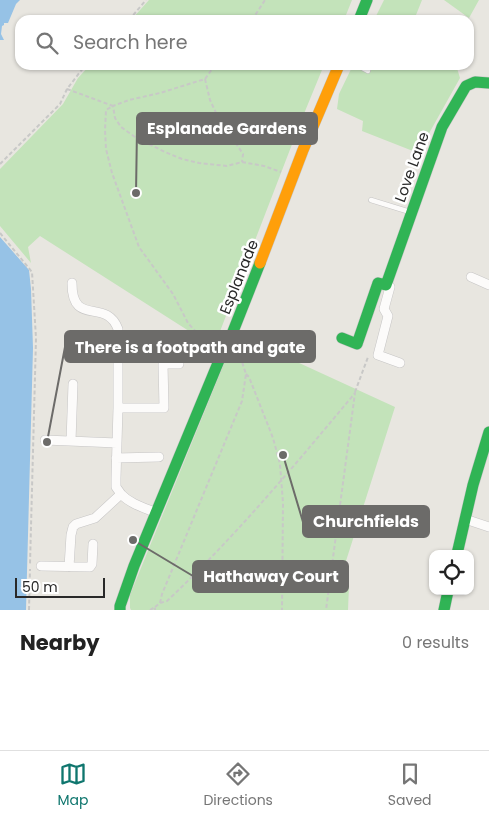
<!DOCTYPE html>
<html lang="en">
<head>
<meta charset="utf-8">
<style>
	body { margin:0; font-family:Poppins,sans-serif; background:#f2f2f2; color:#222 }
	.controls { position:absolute; right:15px; bottom:15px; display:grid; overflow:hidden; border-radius:10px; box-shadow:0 1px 4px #0004 }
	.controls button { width:45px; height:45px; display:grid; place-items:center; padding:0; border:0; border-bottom:1px solid #e0e0e0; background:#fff; color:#222; font:25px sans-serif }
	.scale { position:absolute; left:15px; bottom:12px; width:90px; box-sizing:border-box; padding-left:5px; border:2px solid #292929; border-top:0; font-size:14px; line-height:18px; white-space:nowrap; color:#292929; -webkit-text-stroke:4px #fff; paint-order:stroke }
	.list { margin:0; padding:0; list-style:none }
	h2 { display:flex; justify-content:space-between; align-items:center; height:65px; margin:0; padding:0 20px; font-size:21px }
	h2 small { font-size:16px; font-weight:400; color:#767676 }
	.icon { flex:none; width:28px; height:28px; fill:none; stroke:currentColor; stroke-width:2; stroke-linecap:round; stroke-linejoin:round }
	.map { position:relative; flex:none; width:489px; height:610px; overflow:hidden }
	.search { position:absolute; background:#fff; box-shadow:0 1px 4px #0004; left:15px; right:15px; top:15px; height:55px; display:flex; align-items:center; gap:12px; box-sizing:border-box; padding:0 18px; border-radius:15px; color:#767676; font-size:19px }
	.sheet { height:140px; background:#fff }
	nav { display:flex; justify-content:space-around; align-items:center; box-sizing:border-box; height:70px; border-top:1px solid #e0e0e0; background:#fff; font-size:14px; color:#767676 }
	nav a { display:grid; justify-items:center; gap:2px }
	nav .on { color:#0f766e }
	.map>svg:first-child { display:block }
	.green { fill:#c3e3ba }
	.water { fill:#96c2e6 }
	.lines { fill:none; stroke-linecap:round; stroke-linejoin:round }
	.lane-casing { stroke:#c6c5c5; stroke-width:5.5 }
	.street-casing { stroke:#c6c5c5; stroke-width:10 }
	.fast-casing { stroke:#c6c5c5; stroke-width:12 }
	.slow-casing { stroke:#c6c5c5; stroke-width:12 }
	.path { stroke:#c8c8c7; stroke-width:2; stroke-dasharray:4 2.5; stroke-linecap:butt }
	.lane { stroke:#fcfbfa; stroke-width:4.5 }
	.street { stroke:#fcfbfa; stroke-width:9 }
	.fast { stroke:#30b455; stroke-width:11 }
	.slow { stroke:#ff9f0a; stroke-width:11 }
	.labels { text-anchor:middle; stroke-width:5; stroke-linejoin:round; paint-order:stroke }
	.street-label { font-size:15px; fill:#292929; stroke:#fff }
	.leader { fill:none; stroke:#6c6b69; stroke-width:2 }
	.callout-dot { fill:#6c6b69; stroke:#fff; stroke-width:2 }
	.callout { fill:#6c6b69; stroke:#6c6b69; stroke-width:2 }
	.callout-label { font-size:16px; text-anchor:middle; font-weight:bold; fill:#fff }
</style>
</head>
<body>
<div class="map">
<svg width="489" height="610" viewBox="0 0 489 610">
	<rect width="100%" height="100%" fill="#e8e6e0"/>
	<!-- green -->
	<path class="green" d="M149 0H352L344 20H131Z
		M384 0H422L414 20H374Z
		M444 0H479L469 18Z
		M90 65H324L301 121 214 347 40 236 28 247 31 263 0 226V169L63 104 78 78Z
		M353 65H456L460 78 418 153 362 131 363 121 337 109 339 94Z
		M236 334 395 407 339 583 349 586 348 610H131L130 608V595Z"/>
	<!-- water -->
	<path class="water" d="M0 0H20L16 4 8 23H4V25L2 26 1 34 4 40H0Z
		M0 237 29 270 31 289 33 348 26 610H0Z"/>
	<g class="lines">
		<!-- lane casing -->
		<g class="lane-casing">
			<path id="lane" d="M357 65 368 71
				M371 200 410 212"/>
		</g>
		<!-- street casing -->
		<g class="street-casing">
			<path id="street" d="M471 277 489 285
				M72 283C72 328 106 297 118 329V408L116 478V487L121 494
				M386 285 390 287 384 309 388 316 378 355 400 363
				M118 408H164L163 364H179
				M45 440 117 443
				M71 441 73 384
				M116 458 159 457
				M465 519 489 527
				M41 566 90 567 92 564 93 544
				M69 567 71 535 73 527 76 524 95 518 121 494C130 504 145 508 157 513"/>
		</g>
		<!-- fast casing -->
		<g class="fast-casing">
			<path id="fast" d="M359 20 367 0
				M342 338 357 344 378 283 386 285 442 127 466 86 475 82 489 83
				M457 554 473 485 489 432
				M120 610V606L134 566 225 346 232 334 260 263
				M444 610 448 591"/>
		</g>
		<!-- slow casing -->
		<g class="slow-casing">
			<path id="slow" d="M260 263 303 150 339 65"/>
		</g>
		<!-- path -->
		<path class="path" d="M129 20 146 0
			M252 20 265 0
			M215 65 205 79 160 93 129 100 113 106 115 118 121 127 135 137 165 152 182 159 199 163 227 166 242 162 264 166 281 172
			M205 79 210 100 217 115 243 154 242 162
			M67 89 113 106 106 110 105 130 106 149 112 173 139 247 173 294 188 323 195 331 213 340
			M0 164 60 104 67 89 80 72 86 65
			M0 233 32 272 36 338 30 564
			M246 374 249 377 273 438 280 464 283 503 282 610
			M355 392 368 357
			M160 603 162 594 242 401 246 374 238 350
			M155 607 160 603 167 601C235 537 295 465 355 393L326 610
			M29 610 30 569
			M150 610 155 607V610"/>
		<!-- lane -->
		<use href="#lane" class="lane"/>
		<!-- street -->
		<use href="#street" class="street"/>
		<!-- fast -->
		<use href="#fast" class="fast"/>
		<!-- slow -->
		<use href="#slow" class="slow"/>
	</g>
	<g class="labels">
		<!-- street labels -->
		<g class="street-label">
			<text transform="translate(412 167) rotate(-70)" y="5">Love Lane</text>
			<text transform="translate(239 277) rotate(-68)" y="5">Esplanade</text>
		</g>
	</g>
	<!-- callouts -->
	<path class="leader" d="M136 193L137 129M47 442L65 347M283 455L303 522M133 540L193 576"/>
	<g class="callout-dot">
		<circle cx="136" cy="193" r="5"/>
		<circle cx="47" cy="442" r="5"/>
		<circle cx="283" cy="455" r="5"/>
		<circle cx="133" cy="540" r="5"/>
	</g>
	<g class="callout">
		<rect x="137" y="113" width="180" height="31" rx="5"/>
		<rect x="65" y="331" width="250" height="31" rx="5"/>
		<rect x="303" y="506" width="126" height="31" rx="5"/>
		<rect x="193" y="561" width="155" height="31" rx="5"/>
	</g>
	<g class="callout-label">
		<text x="227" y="134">Esplanade Gardens</text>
		<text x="190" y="353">There is a footpath and gate</text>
		<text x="366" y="527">Churchfields</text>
		<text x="271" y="582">Hathaway Court</text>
	</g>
</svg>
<div class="controls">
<button><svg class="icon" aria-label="locate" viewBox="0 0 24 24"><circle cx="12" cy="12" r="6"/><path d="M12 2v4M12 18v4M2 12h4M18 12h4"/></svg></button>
</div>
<div class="scale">50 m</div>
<div class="search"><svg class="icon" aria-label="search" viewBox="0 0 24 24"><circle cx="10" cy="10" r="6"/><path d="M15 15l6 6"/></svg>Search here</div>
</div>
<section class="sheet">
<h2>Nearby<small>0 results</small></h2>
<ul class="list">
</ul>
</section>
<nav>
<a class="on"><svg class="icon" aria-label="map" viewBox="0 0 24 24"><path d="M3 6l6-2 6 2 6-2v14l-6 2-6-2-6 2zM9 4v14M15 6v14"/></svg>Map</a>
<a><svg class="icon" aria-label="directions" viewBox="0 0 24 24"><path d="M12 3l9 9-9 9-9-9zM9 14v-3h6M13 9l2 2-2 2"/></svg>Directions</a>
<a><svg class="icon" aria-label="saved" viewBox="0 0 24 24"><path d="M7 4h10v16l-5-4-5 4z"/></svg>Saved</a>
</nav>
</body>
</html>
